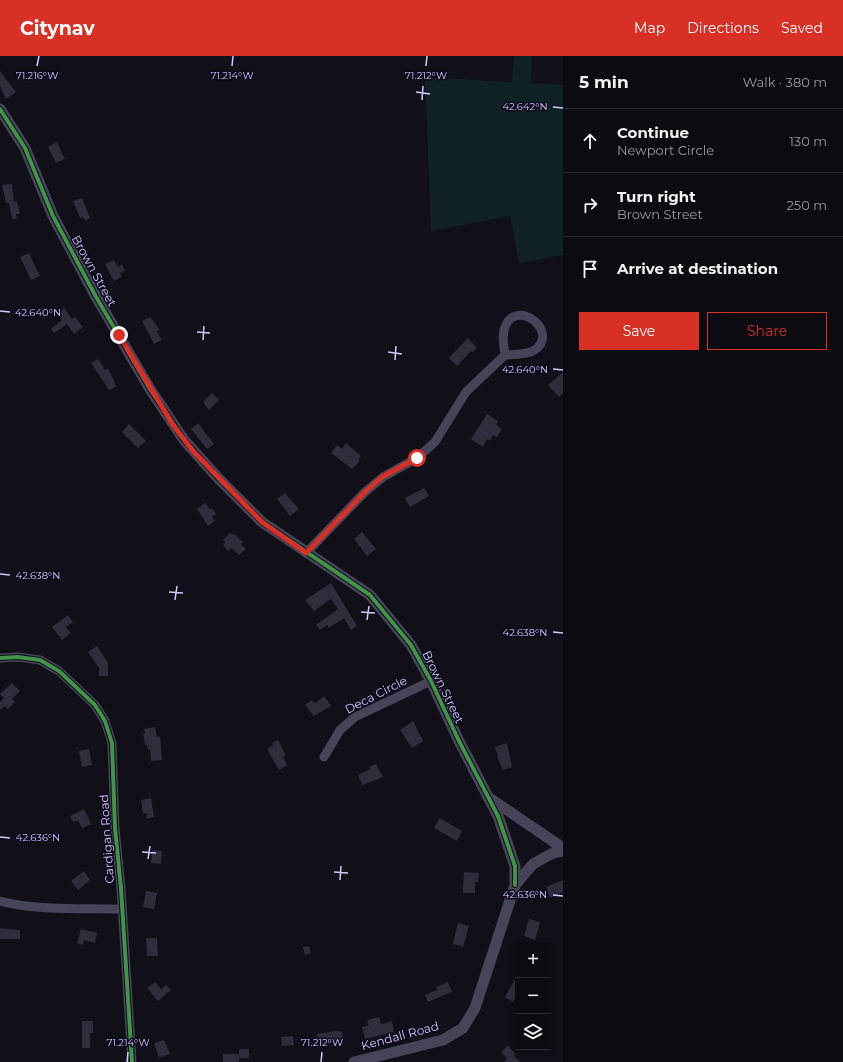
<!DOCTYPE html>
<html lang="en">
<head>
<meta charset="utf-8">
<style>
	body { margin:0; font-family:Montserrat,sans-serif; background:#16141b; color:#f1f3f6 }
	.controls { position:absolute; right:12px; bottom:12px; display:grid; overflow:hidden; border-radius:0px; box-shadow:0 2px 6px #0003 }
	.controls button { width:36px; height:36px; display:grid; place-items:center; padding:0; border:0; border-bottom:1px solid #2d2b32; background:#0d0b12; color:#f1f3f6; font:20px sans-serif }
	.stop { position:absolute; width:12px; height:12px; margin:-9px; border:3px solid #d93025; border-radius:50%; background:#fff }
	.stop.end { background:#d93025; border-color:#fff; box-shadow:0 1px 4px #0008 }
	.list { margin:0; padding:0; list-style:none }
	h2 { display:flex; justify-content:space-between; align-items:center; height:52px; margin:0; padding:0 16px; font-size:17px }
	h2 small { font-size:13px; font-weight:400; color:#9a9b9f }
	.list li { display:grid; grid-template-columns:26px 1fr auto; gap:12px; align-items:center; box-sizing:border-box; height:64px; padding:0 16px; border-top:1px solid #2d2b32 }
	.list b { display:block; font-size:15px; white-space:nowrap }
	.list p { margin:0; font-size:13px; white-space:nowrap; color:#9a9b9f }
	.list em { font-size:13px; font-style:normal; color:#9a9b9f }
	.actions { display:flex; gap:8px; padding:12px 16px }
	.actions a { flex:1; padding:9px 0; border:1px solid #d93025; border-radius:0px; text-align:center; font-size:14px; color:#d93025 }
	.actions .main { background:#d93025; color:#fff }
	.icon { flex:none; width:22px; height:22px; fill:none; stroke:currentColor; stroke-width:2; stroke-linecap:round; stroke-linejoin:round }
	.map { position:relative; flex:none; width:563px; height:1006px; overflow:hidden }
	header { display:flex; align-items:center; gap:24px; box-sizing:border-box; height:56px; padding:0 20px; background:#d93025; color:#fff }
	header strong { font-size:19px }
	nav { display:flex; gap:22px; margin-inline-start:auto; font-size:14px }
	main { display:flex }
	aside { flex:1; background:#0d0b12 }
	.map>svg:first-child { display:block }
	.green { fill:#0f2123 }
	.building { fill:#2f2c3b }
	.lines { fill:none; stroke-linecap:round; stroke-linejoin:round }
	.minor { stroke:#464459; stroke-width:9 }
	.tertiary { stroke:#464459; stroke-width:11 }
	.cycleway-casing { stroke:#0f0b1c; stroke-width:6 }
	.cycleway { stroke:#419447; stroke-width:4 }
	.route { stroke:#d93025; stroke-width:5 }
	.ticks { fill:none; stroke:#d1c7fe; stroke-width:1.5 }
	.labels { text-anchor:middle; stroke-width:3; stroke-linejoin:round; paint-order:stroke }
	.street-label { font-size:12px; fill:#d1c7fe; stroke:#0f0b1c }
	.ticks-label { font-size:10px; text-anchor:middle; fill:#d1c7fe; stroke:#0f0b1c; stroke-width:3; stroke-linejoin:round; paint-order:stroke }
</style>
</head>
<body>
<header>
<strong>Citynav</strong>
<nav><a>Map</a><a>Directions</a><a>Saved</a></nav>
</header>
<main>
<div class="map">
<svg width="563" height="1006" viewBox="0 0 563 1006">
	<rect width="100%" height="100%" fill="#110f18"/>
	<!-- green -->
	<path class="green" d="M514 0H532L531 27 563 29V199L519 207 510 160 431 175 425 21 512 26Z"/>
	<!-- building -->
	<path class="building" d="M0 15 16 36 6 43 0 30Z
		M57 86 65 103 56 107 48 91Z
		M12 128 14 146 17 145 20 158H16L17 163H12L9 147H6L2 129Z
		M82 142 90 162 85 165 83 161 80 162 73 145Z
		M29 197 40 220 31 224 20 201Z
		M114 204 118 211 122 208 125 215 120 217 122 221 114 225 105 208Z
		M64 252 72 263 75 261 83 271 74 278 67 268 54 277 51 273 62 264 56 258Z
		M150 261 160 274 157 275 162 284 154 288 142 265Z
		M468 282 477 292 473 296 471 295 457 310 449 302Z
		M98 303 105 314 108 313 114 324 116 331 109 334 91 307Z
		M563 316V337L559 341 548 329Z
		M212 337 219 344 209 354 203 346Z
		M487 358 498 365 496 369 502 373 497 381 493 379 490 385 487 383 483 391 471 383Z
		M198 367 214 388 207 393 191 373Z
		M129 368 146 385 138 392 122 376Z
		M346 387 361 400 358 404 360 405 352 413 331 397 337 389 342 393Z
		M424 432 429 440 410 451 405 442Z
		M285 437 299 453 290 460 277 443Z
		M205 447 210 453 212 452 216 458 212 461 215 465 208 470 197 453Z
		M362 476 376 493 367 500 354 483Z
		M230 477 233 479 234 478 243 486 241 488 246 493 239 499 231 492 228 495 223 489 225 486 223 484Z
		M331 527 357 570 351 574 344 562 329 572 327 569 320 574 316 569 338 553 331 543 314 555 305 544Z
		M68 559 73 566 66 571 71 577 62 584 52 571Z
		M97 590 108 607V620H99V612L88 596Z
		M12 627 20 635 12 643 15 646 8 653 5 650 0 654V646L4 642 0 638Z
		M324 640 331 650 314 660 305 649 312 644 315 647Z
		M413 665 423 685 412 692 400 674Z
		M155 671 157 681 160 680 162 704 151 705 150 693 148 694 147 689H145L143 678 145 677 144 673Z
		M278 684 286 700 283 701 287 709 279 714 267 693 273 689 272 687Z
		M507 687 512 711 503 714 497 701 498 700 495 691Z
		M89 693 92 709 82 711 79 695Z
		M376 708 383 721 362 729 358 719 370 713 369 711Z
		M151 742 154 761 147 763V757L143 758 141 744Z
		M84 753 91 768 82 772 78 764 73 766 70 760Z
		M440 762 462 775 457 785 434 772Z
		M152 794 162 795 161 808 151 807Z
		M84 815 90 824 78 834 71 825Z
		M464 816 479 817 478 826H475V837H463Z
		M563 824V836L550 842 546 831Z
		M146 835 157 837 154 853 143 851Z
		M529 863 540 866 535 884 524 880Z
		M458 867 469 870 463 891 453 888Z
		M0 872 20 874V883H0Z
		M81 873 97 877 95 887 84 884 83 889 77 887Z
		M146 882H157L158 900H147Z
		M309 890 311 897 305 899 303 891Z
		M518 918V937L513 946 505 941Z
		M155 926 161 933 166 929 171 934 158 945 147 932Z
		M448 926 452 936 428 946 425 939 437 934 436 931Z
		M379 961 381 968 392 965 394 976 365 983 362 971 369 969 367 964Z
		M82 965H93V977H90V992H82Z
		M336 975 342 976 343 986 319 989 317 978Z
		M293 980 294 989 282 990 281 981Z
		M164 984 170 998 159 1002 154 987Z
		M508 990 516 998 514 1000 520 1006H504L507 1002 501 996Z
		M239 993H249V1002H239Z
		M223 998H239V1006H223Z"/>
	<g class="lines">
		<!-- minor -->
		<path class="minor" d="M306 497 365 436 383 421 417 402 435 386 466 336 505 299C504 291 502 282 504 274 514 238 563 277 533 295 525 299 514 298 505 299
			M0 602 18 601 40 604 59 615 95 649 105 665 112 687 115 772 121 832 132 1006
			M324 701 340 674 355 661 431 625
			M0 845C40 855 81 852 122 853"/>
		<!-- tertiary -->
		<path class="tertiary" d="M0 53 25 92 53 160 95 239 150 333 184 384 219 423 262 466 370 539 411 589 431 625 459 685 498 760 515 810V829
			M491 743 563 792
			M354 1006 443 984 463 972 475 952 515 829 533 808 553 797 563 795"/>
		<!-- cycleway casing -->
		<g class="cycleway-casing">
			<path id="cycleway" d="M0 53 25 92 53 160 95 239 150 333 184 384 219 423 262 466 370 539 411 589 431 625 459 685 498 760 515 810V829
				M0 602 18 601 40 604 59 615 95 649 105 665 112 687 115 772 121 832 132 1006"/>
		</g>
		<!-- cycleway -->
		<use href="#cycleway" class="cycleway"/>
	</g>
	<g class="lines">
		<!-- route -->
		<path class="route" d="M119 279 173 369 193 395 262 466 306 497 365 436 382 421 417 402"/>
	</g>
	<!-- ticks -->
	<path class="ticks" d="M37 10 39 0M232 10 233 0M426 10 427 0M416 36 430 38M422 44 423 30M553 51 563 52M0 255 10 256M197 276 210 277M203 284 204 270M388 296 402 298M395 304 396 290M553 313 563 314M0 518 10 519M169 536 183 537M175 544 177 530M361 556 375 557M367 564 369 550M553 576 563 577M0 781 10 782M142 796 156 797M148 803 150 790M334 816 348 817M340 824 341 810M553 839 563 840M127 1006 128 996M321 1006 322 996"/>
	<g class="labels">
		<!-- street labels -->
		<g class="street-label">
			<text transform="translate(94 215) rotate(61)" y="4">Brown Street</text>
			<text transform="translate(443 631) rotate(64)" y="4">Brown Street</text>
			<text transform="translate(376 639) rotate(-27)" y="4">Deca Circle</text>
			<text transform="translate(107 783) rotate(-94)" y="4">Cardigan Road</text>
			<text transform="translate(400 980) rotate(-15)" y="4">Kendall Road</text>
		</g>
	</g>
	<g class="ticks-label">
		<text x="37" y="23">71.216°W</text>
		<text x="232" y="23">71.214°W</text>
		<text x="426" y="23">71.212°W</text>
		<text x="525" y="54">42.642°N</text>
		<text x="38" y="260">42.640°N</text>
		<text x="525" y="317">42.640°N</text>
		<text x="38" y="523">42.638°N</text>
		<text x="525" y="580">42.638°N</text>
		<text x="38" y="785">42.636°N</text>
		<text x="525" y="842">42.636°N</text>
		<text x="128" y="990">71.214°W</text>
		<text x="322" y="990">71.212°W</text>
	</g>
</svg>
<div class="controls">
<button>+</button>
<button>−</button>
<button><svg class="icon" aria-label="layers" viewBox="0 0 24 24"><path d="M12 4l9 5-9 5-9-5zM3 14l9 5 9-5"/></svg></button>
</div>
<div class="stop" style="left:417px;top:402px"></div>
<div class="stop end" style="left:119px;top:279px"></div>
</div>
<aside>
<h2>5 min<small>Walk · 380 m</small></h2>
<ul class="list">
<li><svg class="icon" aria-label="ahead" viewBox="0 0 24 24"><path d="M12 20V5M6 11l6-6 6 6"/></svg><div><b>Continue</b><p>Newport Circle</p></div><em>130 m</em></li>
<li><svg class="icon" aria-label="right" viewBox="0 0 24 24"><path d="M7 20v-9h11M14 6l5 5-5 5"/></svg><div><b>Turn right</b><p>Brown Street</p></div><em>250 m</em></li>
<li><svg class="icon" aria-label="arrive" viewBox="0 0 24 24"><path d="M6 21V4h12l-3 4 3 4H6"/></svg><div><b>Arrive at destination</b></div></li>
</ul>
<div class="actions"><a class="main">Save</a><a>Share</a></div>
</aside>
</main>
</body>
</html>
